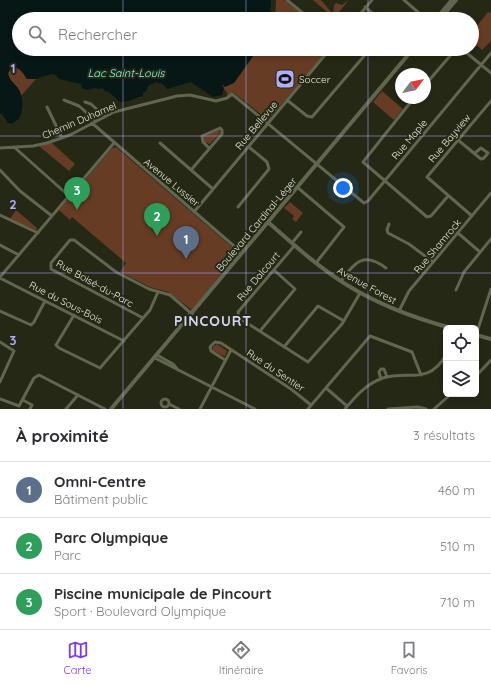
<!DOCTYPE html>
<html lang="fr">
<head>
<meta charset="utf-8">
<style>
	body { margin:0; font-family:Quicksand,sans-serif; background:#f7f7f7; color:#2b2b33 }
	.controls { position:absolute; right:12px; bottom:12px; display:grid; overflow:hidden; border-radius:6px; box-shadow:0 2px 6px #0003 }
	.controls button { width:36px; height:36px; display:grid; place-items:center; padding:0; border:0; border-bottom:1px solid #e1e1e2; background:#fff; color:#2b2b33; font:20px sans-serif }
	.compass { position:absolute; left:395px; top:68px; width:36px; height:36px; border-radius:50%; background:#fff; box-shadow:0 2px 6px #0003; rotate:58deg }
	.you { position:absolute; left:343px; top:188px; width:14px; height:14px; margin:-10px; border:3px solid #fff; border-radius:50%; background:#1a73e8; box-shadow:0 0 0 6px #1a73e833 }
	.badge { display:grid; place-items:center; width:26px; height:26px; border-radius:50%; background:#7c3aed; color:#fff; font-size:13px; font-weight:700 }
	.pin { position:absolute; translate:-50% -33px; filter:drop-shadow(0 1px 2px #0008) }
	.pin::after { content:''; position:absolute; top:21px; width:14px; height:12px; background:inherit; clip-path:polygon(0 0,100% 0,50% 100%) }
	.list { margin:0; padding:0; list-style:none }
	h2 { display:flex; justify-content:space-between; align-items:center; height:52px; margin:0; padding:0 16px; font-size:17px }
	h2 small { font-size:13px; font-weight:400; color:#7c7c81 }
	.list li { display:grid; grid-template-columns:26px 1fr auto; gap:12px; align-items:center; box-sizing:border-box; height:56px; padding:0 16px; border-top:1px solid #e1e1e2 }
	.list b { display:block; font-size:15px; white-space:nowrap }
	.list p { margin:0; font-size:13px; white-space:nowrap; color:#7c7c81 }
	.list em { font-size:13px; font-style:normal; color:#7c7c81 }
	.icon { flex:none; width:22px; height:22px; fill:none; stroke:currentColor; stroke-width:2; stroke-linecap:round; stroke-linejoin:round }
	.map { position:relative; flex:none; width:491px; height:409px; overflow:hidden }
	.search { position:absolute; background:#fff; box-shadow:0 2px 6px #0003; left:12px; right:12px; top:12px; height:44px; display:flex; align-items:center; gap:10px; box-sizing:border-box; padding:0 14px; border-radius:22px; color:#7c7c81; font-size:15px }
	.sheet { height:220px; background:#fff }
	nav { display:flex; justify-content:space-around; align-items:center; box-sizing:border-box; height:56px; border-top:1px solid #e1e1e2; background:#fff; font-size:11px; color:#7c7c81 }
	nav a { display:grid; justify-items:center; gap:2px }
	nav .on { color:#7c3aed }
	.map>svg:first-child { display:block }
	.green { fill:#663c24 }
	.water { fill:#071715 }
	.lines { fill:none; stroke-linecap:round; stroke-linejoin:round }
	.street { stroke:#616650; stroke-width:3 }
	.secondary { stroke:#616650; stroke-width:4 }
	.grid { fill:none; stroke:#b1adfa; stroke-width:1; stroke-opacity:0.55 }
	.labels { text-anchor:middle; stroke-width:4; stroke-linejoin:round; paint-order:stroke }
	.poi-label { font-size:10px; fill:#e7eadd; stroke:#242814; text-anchor:start }
	.street-label { font-size:10px; fill:#e7eadd; stroke:#242814 }
	.water-label { font-size:11px; font-style:italic; fill:#81fced; stroke:#242814 }
	.district-label { font-size:14px; font-weight:bold; letter-spacing:1px; fill:#d6d6f3; stroke:#242814 }
	.grid-label { font-size:13px; text-anchor:middle; font-weight:bold; fill:#b1adfa; stroke:#242814; stroke-width:4; stroke-linejoin:round; paint-order:stroke }
</style>
</head>
<body>
<div class="map">
<svg width="491" height="409" viewBox="0 0 491 409">
	<rect width="100%" height="100%" fill="#242814"/>
	<!-- green -->
	<path class="green" d="M276 0H284L308 19H275Z
		M313 0H321L333 14 334 5 336 3 342 5 349 0 334 18Z
		M488 12 491 13V41L482 50 472 41V32Z
		M258 49H329L268 120 233 92 227 96V93L221 85 234 83Z
		M12 67C20 67 23 73 27 79H36L21 96C18 87 9 82 8 73Z
		M382 91 403 109 394 120 373 102Z
		M219 129 220 133 210 144 204 142V136Z
		M52 143 75 164 69 171 39 146Z
		M116 147 239 253 192 310 168 292 150 287 120 272 126 263 72 217 70 220 59 210 112 148Z
		M290 202 303 213 296 222 292 219 294 216 284 208Z
		M16 210 38 229 36 230 10 219Z
		M217 344 227 351 225 356H223L212 350 213 347Z"/>
	<!-- water -->
	<path class="water" d="M0 0H271L270 19H19V49H258L234 83 225 87 222 84 224 88 222 95 213 97 191 82 167 89 163 84 156 82 148 86 147 90 143 93V96C134 98 130 102 120 102L108 91 106 92 102 88 100 89 94 88 87 90 82 88 81 84 59 79 56 75 51 74 36 79H27C23 73 20 67 12 67L8 73C9 80 14 83 18 88 24 97 23 111 19 119L11 124 8 123 2 114H0Z"/>
	<g class="lines">
		<!-- street -->
		<path class="street" d="M287 0 310 19
			M404 0 426 19
			M365 7 379 19
			M356 19 372 0
			M462 49 491 73
			M425 85 456 49
			M414 98 363 162 427 217 431 216 448 196
			M64 100 79 106 96 121
			M287 100 307 116 312 117 370 49
			M85 102 91 104 104 116
			M47 107 62 138
			M92 123 242 253
			M458 140 481 159 484 158 488 153 481 148 475 153
			M160 143 213 189
			M14 147 69 196
			M0 148 33 146 47 143 70 135 114 112 177 96 190 95 216 101 227 98 232 94 364 203 368 201 491 53
			M0 170 20 191 52 216
			M191 170 222 134V130L220 128 202 136 203 142 209 148
			M297 187 344 227 316 263
			M238 207 269 169 267 162 249 147
			M194 212 330 49
			M0 215 38 233
			M472 216 427 177 491 101
			M389 224 387 230 388 233 409 244 433 262
			M458 233 480 252
			M292 243 301 232
			M0 245 19 255
			M295 245 238 312 239 318 308 362 342 324 360 293
			M0 277 114 143
			M0 278 124 341
			M341 281C355 262 364 251 386 268
			M456 290 464 272 491 239
			M0 311 31 325 34 322 45 301
			M399 311 409 291 491 193
			M74 315 56 345 59 348 100 368 150 310 158 292
			M143 318 51 269V263L70 240H74L116 272 149 289 170 295 192 314
			M260 331 295 289 274 270
			M476 335 491 289
			M0 342 14 351 0 382
			M284 347 318 306 344 321
			M157 355 173 364 178 370
			M155 358 255 409
			M225 360 211 351 210 347 215 342 221 343 291 389 311 405
			M476 376 491 360
			M381 379 379 372 381 369H384L387 377
			M326 388 347 406
			M161 403a4 4 0 1 1 8 0a4 4 0 1 1-8 0Z
			M0 399 19 406 34 378 39 375 105 409
			M23 400 32 405 30 409
			M169 404 179 409
			M66 409 78 395
			M200 409 231 350
			M308 409 370 336 412 352 421 375
			M345 409C356 396 366 384 383 378 408 370 428 386 446 355
			M388 409 418 407 426 409
			M434 409 451 394"/>
		<!-- secondary -->
		<path class="secondary" d="M436 19 452 0
			M440 19 456 0
			M268 222C293 244 318 267 347 285 379 305 414 318 451 328
			M476 335 491 339
			M111 409 413 49"/>
	</g>
	<!-- grid -->
	<path class="grid" d="M123 0V19M246 0V19M368 0V19M123 49V409M246 49V409M368 49V409M0 136H491M0 273H491"/>
	<!-- icons -->
	<defs>
		<g id="stadium-square" transform="scale(1)"><rect x="-9" y="-9" width="18" height="18" rx="4" fill="#b1adfa" stroke="#242814"/><path d="M0-5a6.5 5 0 1 0 0 10a6.5 5 0 1 0 0-10ZM-3.5-1.8h7v3.6h-7Z" fill="#111"/></g>
	</defs>
	<g fill-rule="evenodd">
		<use href="#stadium-square" x="285" y="79"/>
	</g>
	<g class="labels">
		<!-- poi labels -->
		<g class="poi-label">
			<text x="299" y="83">Soccer</text>
		</g>
		<!-- street labels -->
		<g class="street-label">
			<text transform="translate(79 120) rotate(-23)" y="4">Chemin Duhamel</text>
			<text transform="translate(256 125) rotate(-50)" y="4">Rue Bellevue</text>
			<text transform="translate(449 138) rotate(-50)" y="4">Rue Bayview</text>
			<text transform="translate(409 139) rotate(-50)" y="4">Rue Maple</text>
			<text transform="translate(172 182) rotate(40)" y="4">Avenue Lussier</text>
			<text transform="translate(256 224) rotate(-50)" y="4">Boulevard Cardinal-Léger</text>
			<text transform="translate(437 246) rotate(-50)" y="4">Rue Shamrock</text>
			<text transform="translate(258 276) rotate(-50)" y="4">Rue Dalcourt</text>
			<text transform="translate(95 283) rotate(29)" y="4">Rue Boisé-du-Parc</text>
			<text transform="translate(367 285) rotate(29)" y="4">Avenue Forest</text>
			<text transform="translate(66 302) rotate(27)" y="4">Rue du Sous-Bois</text>
			<text transform="translate(276 370) rotate(34)" y="4">Rue du Sentier</text>
		</g>
		<!-- water labels -->
		<g class="water-label">
			<text x="126" y="77">Lac Saint-Louis</text>
		</g>
		<!-- district labels -->
		<g class="district-label">
			<text x="213" y="326">PINCOURT</text>
		</g>
	</g>
	<g class="grid-label">
		<text x="13" y="73">1</text>
		<text x="13" y="209">2</text>
		<text x="13" y="345">3</text>
	</g>
</svg>
<div class="controls">
<button><svg class="icon" aria-label="locate" viewBox="0 0 24 24"><circle cx="12" cy="12" r="6"/><path d="M12 2v4M12 18v4M2 12h4M18 12h4"/></svg></button>
<button><svg class="icon" aria-label="layers" viewBox="0 0 24 24"><path d="M12 4l9 5-9 5-9-5zM3 14l9 5 9-5"/></svg></button>
</div>
<svg class="compass" viewBox="-18 -18 36 36"><path d="M0-13l5 13h-10z" fill="#e53935"/><path d="M0 13l5-13h-10z" fill="#7c7c81"/></svg>
<div class="you"></div>
<div class="pin badge" style="left:186px;top:259px;background:#5c6f8a">1</div>
<div class="pin badge" style="left:157px;top:236px;background:#2e9e5b">2</div>
<div class="pin badge" style="left:77px;top:210px;background:#2e9e5b">3</div>
<div class="search"><svg class="icon" aria-label="search" viewBox="0 0 24 24"><circle cx="10" cy="10" r="6"/><path d="M15 15l6 6"/></svg>Rechercher</div>
</div>
<section class="sheet">
<h2>À proximité<small>3 résultats</small></h2>
<ul class="list">
<li><span class="badge" style="background:#5c6f8a">1</span><div><b>Omni-Centre</b><p>Bâtiment public</p></div><em>460 m</em></li>
<li><span class="badge" style="background:#2e9e5b">2</span><div><b>Parc Olympique</b><p>Parc</p></div><em>510 m</em></li>
<li><span class="badge" style="background:#2e9e5b">3</span><div><b>Piscine municipale de Pincourt</b><p>Sport · Boulevard Olympique</p></div><em>710 m</em></li>
</ul>
</section>
<nav>
<a class="on"><svg class="icon" aria-label="map" viewBox="0 0 24 24"><path d="M3 6l6-2 6 2 6-2v14l-6 2-6-2-6 2zM9 4v14M15 6v14"/></svg>Carte</a>
<a><svg class="icon" aria-label="directions" viewBox="0 0 24 24"><path d="M12 3l9 9-9 9-9-9zM9 14v-3h6M13 9l2 2-2 2"/></svg>Itinéraire</a>
<a><svg class="icon" aria-label="saved" viewBox="0 0 24 24"><path d="M7 4h10v16l-5-4-5 4z"/></svg>Favoris</a>
</nav>
</body>
</html>
